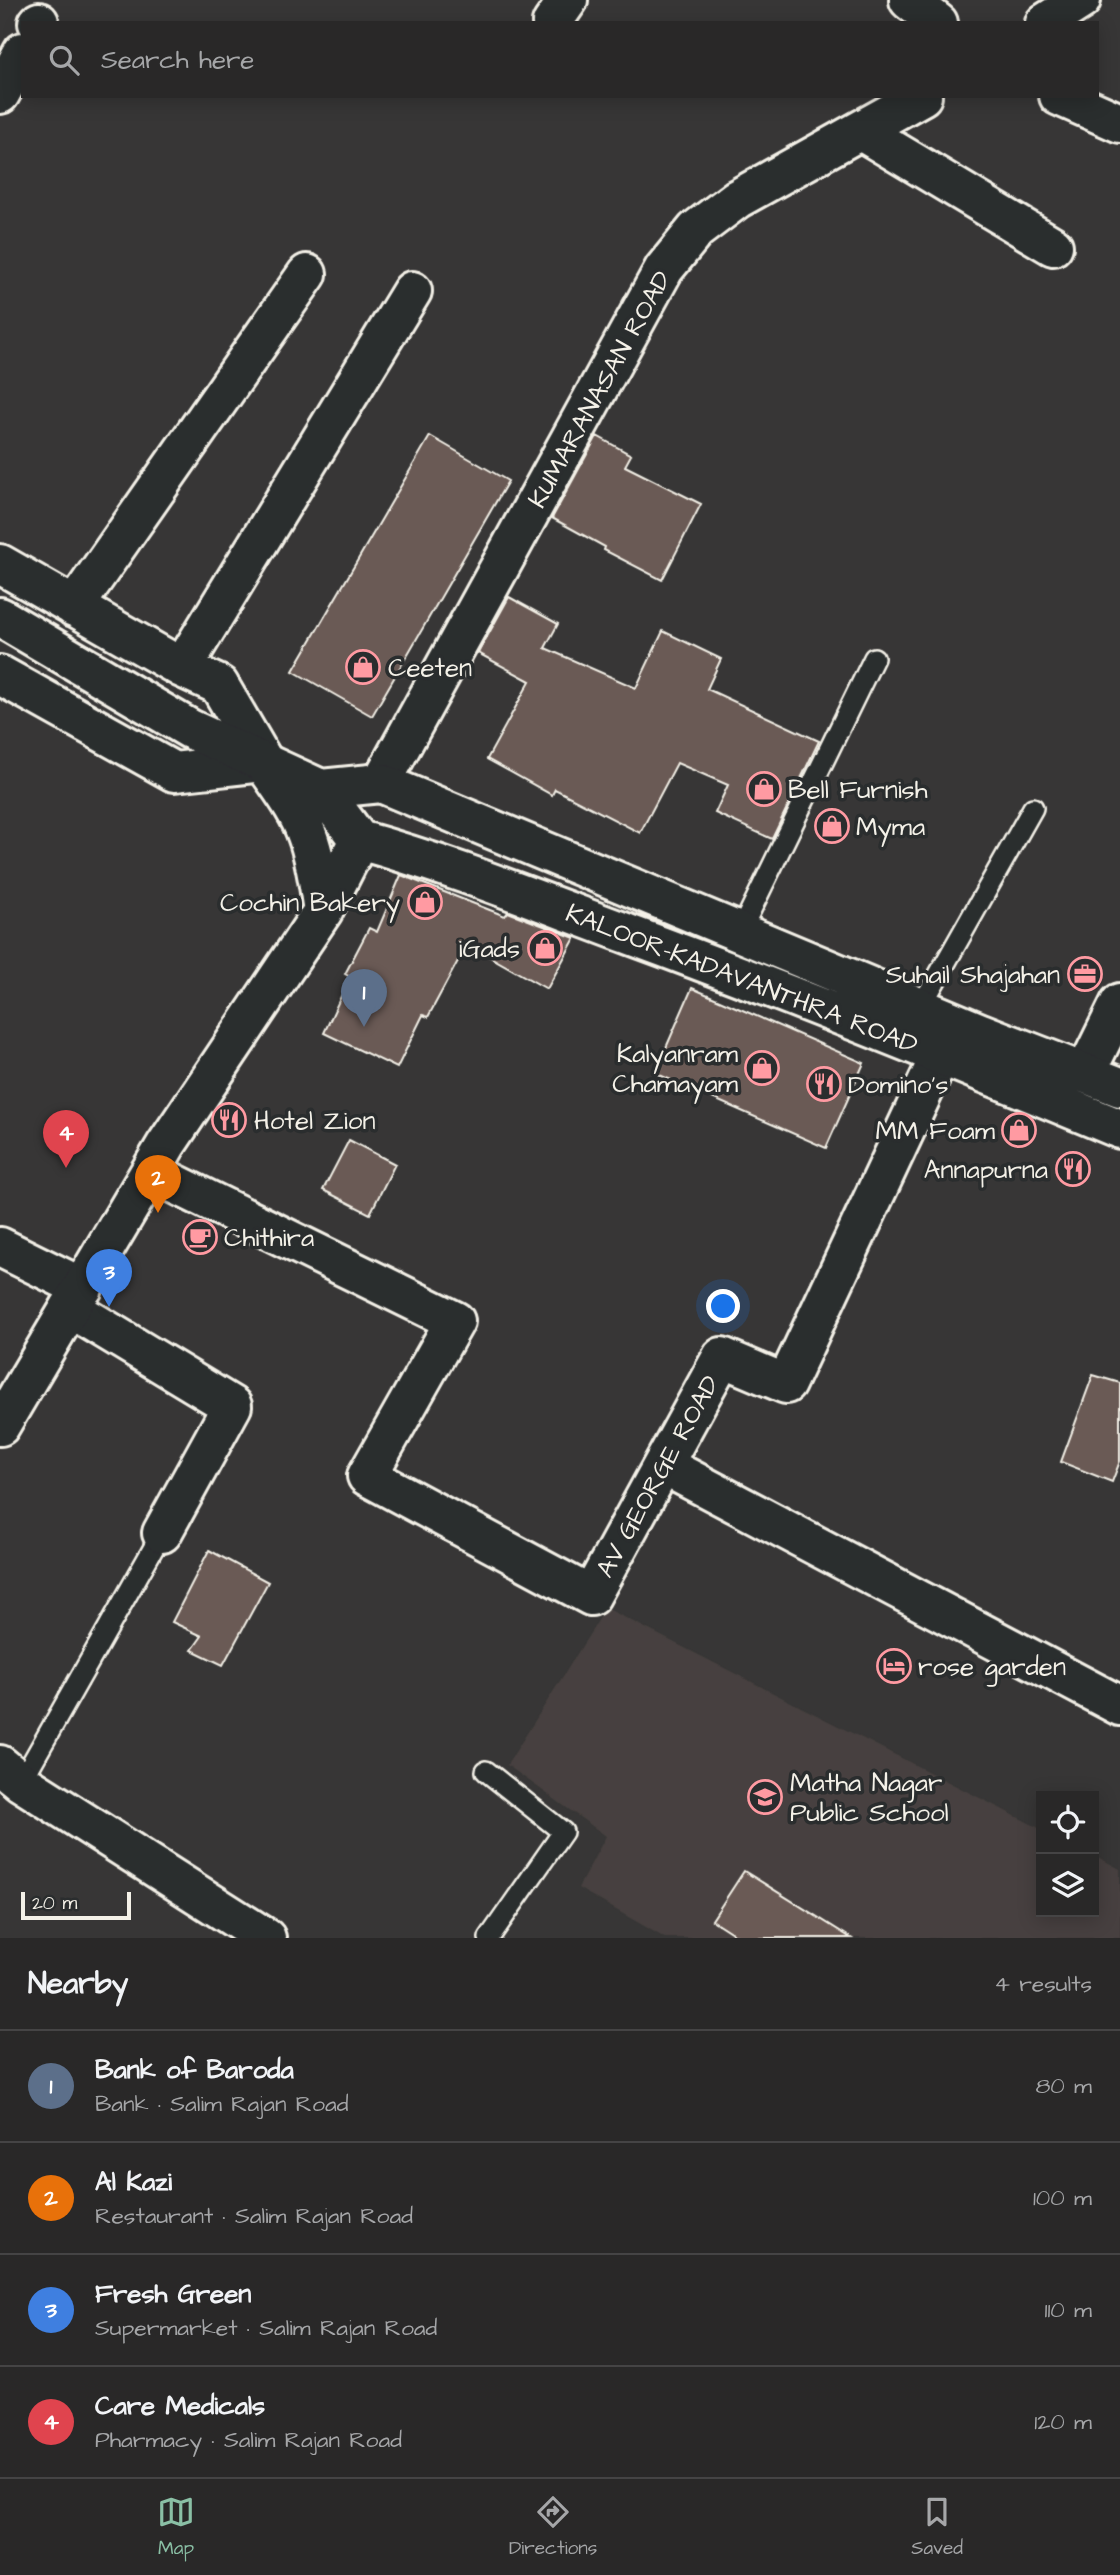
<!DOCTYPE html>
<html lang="en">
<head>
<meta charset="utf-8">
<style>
	body { margin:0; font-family:"Architects Daughter",sans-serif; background:#313030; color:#f1f3f6 }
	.controls { position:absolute; right:21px; bottom:21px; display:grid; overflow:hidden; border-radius:0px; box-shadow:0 4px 18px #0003 }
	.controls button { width:63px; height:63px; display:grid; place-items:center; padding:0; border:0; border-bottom:2px solid #454445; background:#292828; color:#f1f3f6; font:35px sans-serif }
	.scale { position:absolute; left:21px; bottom:18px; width:110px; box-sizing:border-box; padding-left:7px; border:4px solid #f4f1e8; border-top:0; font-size:19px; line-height:24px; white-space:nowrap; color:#f4f1e8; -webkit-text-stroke:5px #2a2d2e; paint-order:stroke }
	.you { position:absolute; left:724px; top:1307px; width:24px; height:24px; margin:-18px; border:5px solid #fff; border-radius:50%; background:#1a73e8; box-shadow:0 0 0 10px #1a73e833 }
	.badge { display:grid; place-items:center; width:46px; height:46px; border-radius:50%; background:#8abfa5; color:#fff; font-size:23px; font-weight:700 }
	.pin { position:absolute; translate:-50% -58px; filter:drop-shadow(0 2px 4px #0008) }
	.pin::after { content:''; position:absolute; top:37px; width:24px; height:21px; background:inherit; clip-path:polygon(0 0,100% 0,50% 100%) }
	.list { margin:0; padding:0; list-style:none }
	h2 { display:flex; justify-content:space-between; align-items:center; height:91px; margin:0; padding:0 28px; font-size:30px }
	h2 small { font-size:23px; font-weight:400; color:#a5a6a8 }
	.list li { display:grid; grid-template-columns:46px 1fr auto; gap:21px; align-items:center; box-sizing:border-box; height:112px; padding:0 28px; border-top:2px solid #454445 }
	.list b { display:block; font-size:26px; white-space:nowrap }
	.list p { margin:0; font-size:23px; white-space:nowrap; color:#a5a6a8 }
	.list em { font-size:23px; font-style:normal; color:#a5a6a8 }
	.icon { flex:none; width:38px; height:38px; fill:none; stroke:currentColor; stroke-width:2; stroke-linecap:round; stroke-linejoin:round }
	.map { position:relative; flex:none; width:1120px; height:1938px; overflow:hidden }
	.search { position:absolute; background:#292828; box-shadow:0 4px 18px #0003; left:21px; right:21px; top:21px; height:77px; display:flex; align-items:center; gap:18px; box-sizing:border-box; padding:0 24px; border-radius:0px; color:#a5a6a8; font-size:26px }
	.sheet { height:539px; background:#292828 }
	nav { display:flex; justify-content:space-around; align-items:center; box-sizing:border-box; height:98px; border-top:2px solid #454445; background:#292828; font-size:19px; color:#a5a6a8 }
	nav a { display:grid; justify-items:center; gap:4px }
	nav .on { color:#8abfa5 }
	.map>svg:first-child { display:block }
	.built { fill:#47413f }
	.building { fill:#6b5a54; stroke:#f4f1e8; stroke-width:2 }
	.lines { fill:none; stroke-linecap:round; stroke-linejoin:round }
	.service-casing { stroke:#f4f1e8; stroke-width:24 }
	.minor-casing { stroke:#f4f1e8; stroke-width:44 }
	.secondary-casing { stroke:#f4f1e8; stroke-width:44 }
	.service { stroke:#2a2d2e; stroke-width:19 }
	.minor { stroke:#2a2d2e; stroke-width:38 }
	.secondary { stroke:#2a2d2e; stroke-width:38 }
	.labels { text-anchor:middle; stroke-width:7; stroke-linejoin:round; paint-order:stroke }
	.street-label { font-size:26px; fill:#f4f1e8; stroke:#2a2d2e }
	.poi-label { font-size:26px; fill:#f4f1e8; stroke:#2a2d2e; text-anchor:start }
</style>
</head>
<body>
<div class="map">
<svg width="1120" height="1938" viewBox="0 0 1120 1938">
	<rect width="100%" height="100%" fill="#373636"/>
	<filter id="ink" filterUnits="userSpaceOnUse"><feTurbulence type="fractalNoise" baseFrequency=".0143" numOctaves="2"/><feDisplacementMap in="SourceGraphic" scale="14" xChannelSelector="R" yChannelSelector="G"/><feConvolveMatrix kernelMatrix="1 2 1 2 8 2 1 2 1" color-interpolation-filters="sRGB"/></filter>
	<g filter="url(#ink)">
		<!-- built -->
		<path class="built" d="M606 1608 1041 1829V1912H1094V1855L1120 1869V1938H665L578 1888 606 1836 507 1765Z"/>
		<!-- building -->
		<path class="building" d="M430 436 508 481 372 716 293 671Z
			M597 436 631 455 625 466 701 504 662 580 604 550 605 547 552 518Z
			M509 597 558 624 545 648 636 688 663 631 721 659 707 689 819 741 772 839 715 813 728 785 677 763 640 833 555 789 552 795 487 759 530 681 478 653Z
			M401 875 505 916 508 912 575 938 547 989 467 944 428 1017 423 1015 397 1068 324 1033 350 977 345 974 369 928 377 932Z
			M692 988 864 1063 826 1148 655 1073Z
			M349 1140 395 1164 370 1214 323 1190Z
			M1093 1375 1120 1383V1461L1112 1482 1061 1462Z
			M209 1550 268 1582 223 1665 192 1650 202 1636 172 1622Z
			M744 1871 851 1938H740L712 1920Z"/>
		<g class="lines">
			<!-- service casing -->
			<g class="service-casing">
				<path id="service" d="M740 932 874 658
					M920 1008 1033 808
					M486 1771 563 1832 489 1938
					M21 1782 162 1533"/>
			</g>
			<!-- minor casing -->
			<g class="minor-casing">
				<path id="minor" d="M909 0 938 23
					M38 23 39 22
					M552 23 568 0
					M1045 23 1081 0
					M0 94 23 52
					M1059 96 1120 123
					M861 131 1053 246
					M0 564 182 668 219 685 264 762 174 772 0 675
					M74 607 307 274
					M182 668 412 291
					M381 783 664 269 696 230 737 199 922 96
					M1086 1072 1120 1003
					M151 1172 455 1321 367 1476 591 1596 722 1357 786 1384 941 1054
					M0 1247 83 1288
					M70 1308 232 1406 162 1533
					M663 1465 1120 1706
					M0 1765 21 1782 266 1938"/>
			</g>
			<!-- secondary casing -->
			<g class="secondary-casing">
				<path id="secondary" d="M0 617 190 729 321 789 359 840
					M264 763C279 786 298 809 307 835 316 859 319 886 323 911
					M321 789 381 783 981 1033 1120 1087
					M359 840C450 865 539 901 628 934 794 995 957 1061 1120 1129
					M0 1426 166 1145 323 911 359 840"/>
			</g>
			<!-- service -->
			<use href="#service" class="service"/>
			<!-- minor -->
			<use href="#minor" class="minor"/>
			<!-- secondary -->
			<use href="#secondary" class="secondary"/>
		</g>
	</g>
	<!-- icons -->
	<defs>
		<g id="shop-ring" transform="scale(1.75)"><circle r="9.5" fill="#2a2d2e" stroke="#ff9aa2" stroke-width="1.5"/><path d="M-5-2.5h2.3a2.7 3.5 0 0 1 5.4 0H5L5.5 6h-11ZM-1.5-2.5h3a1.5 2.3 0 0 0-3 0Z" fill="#ff9aa2"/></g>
		<g id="office-ring" transform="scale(1.75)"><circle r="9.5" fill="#2a2d2e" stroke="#ff9aa2" stroke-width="1.5"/><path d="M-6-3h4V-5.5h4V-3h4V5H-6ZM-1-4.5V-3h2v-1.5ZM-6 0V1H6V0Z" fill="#ff9aa2"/></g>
		<g id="restaurant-ring" transform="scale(1.75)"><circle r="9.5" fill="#2a2d2e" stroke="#ff9aa2" stroke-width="1.5"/><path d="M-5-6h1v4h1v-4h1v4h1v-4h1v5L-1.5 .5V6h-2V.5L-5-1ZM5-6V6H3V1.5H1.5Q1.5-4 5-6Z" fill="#ff9aa2"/></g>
		<g id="cafe-ring" transform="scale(1.75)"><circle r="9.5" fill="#2a2d2e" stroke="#ff9aa2" stroke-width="1.5"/><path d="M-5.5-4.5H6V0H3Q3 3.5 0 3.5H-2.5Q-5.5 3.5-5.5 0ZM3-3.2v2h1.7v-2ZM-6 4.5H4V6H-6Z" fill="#ff9aa2"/></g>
		<g id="hotel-ring" transform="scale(1.75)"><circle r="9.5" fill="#2a2d2e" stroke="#ff9aa2" stroke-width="1.5"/><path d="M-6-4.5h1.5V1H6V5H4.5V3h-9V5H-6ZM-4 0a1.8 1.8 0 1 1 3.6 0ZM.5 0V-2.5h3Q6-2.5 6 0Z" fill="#ff9aa2"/></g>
		<g id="school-ring" transform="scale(1.75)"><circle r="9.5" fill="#2a2d2e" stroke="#ff9aa2" stroke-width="1.5"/><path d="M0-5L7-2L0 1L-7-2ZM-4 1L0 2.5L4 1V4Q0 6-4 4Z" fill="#ff9aa2"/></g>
	</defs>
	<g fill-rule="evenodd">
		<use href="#shop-ring" x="363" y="667"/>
		<use href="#shop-ring" x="764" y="789"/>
		<use href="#shop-ring" x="832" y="826"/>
		<use href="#shop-ring" x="425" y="902"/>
		<use href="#shop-ring" x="545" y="948"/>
		<use href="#office-ring" x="1085" y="974"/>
		<use href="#shop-ring" x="762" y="1068"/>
		<use href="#restaurant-ring" x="824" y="1084"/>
		<use href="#restaurant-ring" x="229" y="1120"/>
		<use href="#shop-ring" x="1019" y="1130"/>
		<use href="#restaurant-ring" x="1073" y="1169"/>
		<use href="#cafe-ring" x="200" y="1237"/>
		<use href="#hotel-ring" x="894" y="1666"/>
		<use href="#school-ring" x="765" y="1797"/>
	</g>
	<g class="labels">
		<!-- street labels -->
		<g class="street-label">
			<text transform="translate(599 389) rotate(-61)" y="9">KUMARANASAN ROAD</text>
			<text transform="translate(742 978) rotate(21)" y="9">KALOOR-KADAVANTHRA ROAD</text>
			<text transform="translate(657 1476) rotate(-61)" y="9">AV GEORGE ROAD</text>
		</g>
		<!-- poi labels -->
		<g class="poi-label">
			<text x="388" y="676">Ceeten</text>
			<text x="788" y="798">Bell Furnish</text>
			<text x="856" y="835">Myma</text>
			<text x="400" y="911" text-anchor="end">Cochin Bakery</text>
			<text x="520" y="957" text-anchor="end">iGads</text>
			<text x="1060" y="983" text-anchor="end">Suhail Shajahan</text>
			<text x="738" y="1062" text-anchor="end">Kalyanram<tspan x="738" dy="30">Chamayam</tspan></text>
			<text x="848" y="1093">Domino's</text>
			<text x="254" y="1129">Hotel Zion</text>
			<text x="995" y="1139" text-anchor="end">MM Foam</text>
			<text x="1048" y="1178" text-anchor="end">Annapurna</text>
			<text x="224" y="1246">Chithira</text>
			<text x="918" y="1675">rose garden</text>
			<text x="790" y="1791">Matha Nagar<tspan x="790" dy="30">Public School</tspan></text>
		</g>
	</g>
</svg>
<div class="controls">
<button><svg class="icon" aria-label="locate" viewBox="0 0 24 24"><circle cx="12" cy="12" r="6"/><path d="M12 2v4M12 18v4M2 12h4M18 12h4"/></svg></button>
<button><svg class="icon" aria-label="layers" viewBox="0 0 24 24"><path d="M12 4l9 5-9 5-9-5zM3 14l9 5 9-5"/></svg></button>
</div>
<div class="scale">20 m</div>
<div class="you"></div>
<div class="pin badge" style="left:364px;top:1027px;background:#5c6f8a">1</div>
<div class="pin badge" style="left:158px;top:1213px;background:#e8710a">2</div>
<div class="pin badge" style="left:109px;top:1307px;background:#3f7fe0">3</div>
<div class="pin badge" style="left:66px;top:1168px;background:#e0444e">4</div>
<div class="search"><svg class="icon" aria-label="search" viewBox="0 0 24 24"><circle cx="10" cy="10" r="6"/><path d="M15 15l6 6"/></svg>Search here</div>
</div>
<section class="sheet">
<h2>Nearby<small>4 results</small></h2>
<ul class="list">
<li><span class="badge" style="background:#5c6f8a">1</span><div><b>Bank of Baroda</b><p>Bank · Salim Rajan Road</p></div><em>80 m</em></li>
<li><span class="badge" style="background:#e8710a">2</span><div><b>Al Kazi</b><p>Restaurant · Salim Rajan Road</p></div><em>100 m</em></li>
<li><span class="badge" style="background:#3f7fe0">3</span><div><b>Fresh Green</b><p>Supermarket · Salim Rajan Road</p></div><em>110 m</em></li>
<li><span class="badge" style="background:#e0444e">4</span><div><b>Care Medicals</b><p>Pharmacy · Salim Rajan Road</p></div><em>120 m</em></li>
</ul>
</section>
<nav>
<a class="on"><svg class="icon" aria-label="map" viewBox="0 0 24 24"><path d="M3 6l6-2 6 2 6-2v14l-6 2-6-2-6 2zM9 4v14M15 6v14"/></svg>Map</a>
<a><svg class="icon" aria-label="directions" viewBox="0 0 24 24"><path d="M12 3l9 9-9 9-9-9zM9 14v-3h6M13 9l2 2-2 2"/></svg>Directions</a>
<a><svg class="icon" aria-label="saved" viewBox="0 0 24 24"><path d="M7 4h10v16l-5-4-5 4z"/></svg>Saved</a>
</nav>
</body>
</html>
